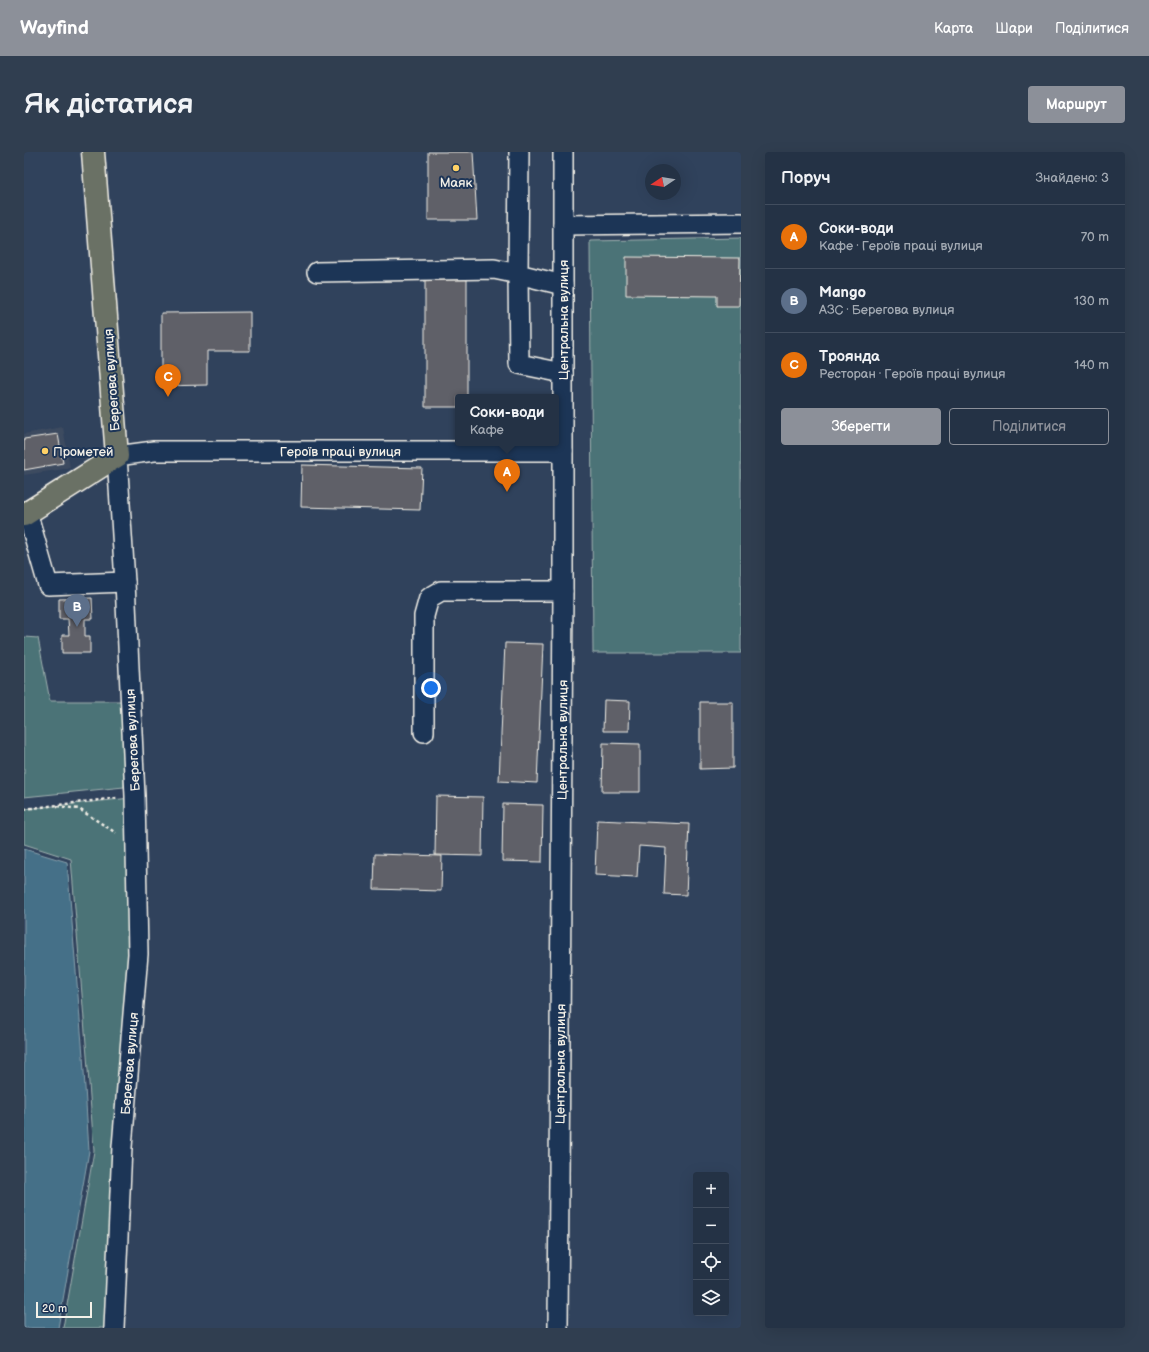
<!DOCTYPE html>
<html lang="uk">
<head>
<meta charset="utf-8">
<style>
	body { margin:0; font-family:"Balsamiq Sans",sans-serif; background:#303e50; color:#f1f3f6 }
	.controls { position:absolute; right:12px; bottom:12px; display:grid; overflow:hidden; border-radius:4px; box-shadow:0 4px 16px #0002 }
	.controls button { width:36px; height:36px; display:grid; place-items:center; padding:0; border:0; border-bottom:1px solid #414d5e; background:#243245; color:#f1f3f6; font:20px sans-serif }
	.compass { position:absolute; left:621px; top:12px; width:36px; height:36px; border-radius:50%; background:#243245; box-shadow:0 4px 16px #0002; rotate:258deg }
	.scale { position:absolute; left:12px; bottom:10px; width:56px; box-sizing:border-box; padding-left:4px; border:2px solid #f4f1e8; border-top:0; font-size:11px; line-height:14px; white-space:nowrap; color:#f4f1e8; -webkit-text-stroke:3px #1d3557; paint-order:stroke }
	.you { position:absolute; left:407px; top:536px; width:14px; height:14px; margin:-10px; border:3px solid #fff; border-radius:50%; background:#1a73e8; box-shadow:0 0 0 6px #1a73e833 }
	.badge { display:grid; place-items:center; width:26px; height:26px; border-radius:50%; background:#8c9099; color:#fff; font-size:13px; font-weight:700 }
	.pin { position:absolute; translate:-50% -33px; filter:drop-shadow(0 1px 2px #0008) }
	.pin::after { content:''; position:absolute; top:21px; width:14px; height:12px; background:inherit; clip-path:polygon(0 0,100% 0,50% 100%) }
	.popup { position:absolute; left:431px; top:242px; width:104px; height:52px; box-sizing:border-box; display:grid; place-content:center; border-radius:4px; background:#243245; filter:drop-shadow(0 1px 3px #0005); font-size:13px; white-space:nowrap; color:#a3aab3 }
	.popup b { font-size:15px; color:#f1f3f6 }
	.popup::after { content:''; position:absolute; left:50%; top:100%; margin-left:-8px; border:8px solid transparent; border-top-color:#243245 }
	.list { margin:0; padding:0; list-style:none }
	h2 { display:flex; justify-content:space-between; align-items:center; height:52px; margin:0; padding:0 16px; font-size:17px }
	h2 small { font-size:13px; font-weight:400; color:#a3aab3 }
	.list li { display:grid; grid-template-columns:26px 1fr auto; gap:12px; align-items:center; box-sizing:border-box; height:64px; padding:0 16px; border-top:1px solid #414d5e }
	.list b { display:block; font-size:15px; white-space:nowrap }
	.list p { margin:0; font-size:13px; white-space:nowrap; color:#a3aab3 }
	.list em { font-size:13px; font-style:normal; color:#a3aab3 }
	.actions { display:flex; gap:8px; padding:12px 16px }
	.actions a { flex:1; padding:9px 0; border:1px solid #8c9099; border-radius:4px; text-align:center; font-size:14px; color:#8c9099 }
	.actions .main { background:#8c9099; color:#fff }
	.icon { flex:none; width:22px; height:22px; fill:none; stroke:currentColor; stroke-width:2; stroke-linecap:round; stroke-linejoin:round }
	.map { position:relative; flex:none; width:717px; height:1176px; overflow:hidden; border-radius:4px }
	header { display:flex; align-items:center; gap:24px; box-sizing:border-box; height:56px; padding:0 20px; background:#8c9099; color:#fff }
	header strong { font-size:19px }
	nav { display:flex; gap:22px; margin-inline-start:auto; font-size:14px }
	.intro { display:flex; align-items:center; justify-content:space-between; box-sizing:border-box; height:96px; padding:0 24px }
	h1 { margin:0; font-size:28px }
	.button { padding:10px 18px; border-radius:4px; background:#8c9099; color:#fff; font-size:14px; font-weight:700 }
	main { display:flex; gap:24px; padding:0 24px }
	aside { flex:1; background:#243245; border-radius:4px; box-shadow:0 4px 16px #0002 }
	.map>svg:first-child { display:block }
	.built { fill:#3e4b60 }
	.green { fill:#4c7377; stroke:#a0b2b0 }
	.water { fill:#446f88; stroke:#8aa3ae }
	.building { fill:#5e6068; stroke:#f4f1e8 }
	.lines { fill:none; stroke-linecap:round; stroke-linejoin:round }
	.minor-casing { stroke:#f4f1e8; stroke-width:22 }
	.major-casing { stroke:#f4f1e8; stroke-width:25 }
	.path { stroke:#f4f1e8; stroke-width:2.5; stroke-dasharray:3 3; stroke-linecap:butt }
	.minor { stroke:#1d3557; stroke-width:19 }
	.major { stroke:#6b7165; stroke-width:22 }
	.poi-dot { fill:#ffd166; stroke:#1d3557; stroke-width:1.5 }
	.labels { text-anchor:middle; stroke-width:4; stroke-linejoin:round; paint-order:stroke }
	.poi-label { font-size:13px; fill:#f4f1e8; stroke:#1d3557 }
	.street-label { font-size:13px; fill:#f4f1e8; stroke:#1d3557 }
</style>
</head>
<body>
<header>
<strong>Wayfind</strong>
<nav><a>Карта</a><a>Шари</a><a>Поділитися</a></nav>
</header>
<div class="intro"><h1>Як дістатися</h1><a class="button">Маршрут</a></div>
<main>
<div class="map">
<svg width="717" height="1176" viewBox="0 0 717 1176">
	<rect width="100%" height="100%" fill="#30425c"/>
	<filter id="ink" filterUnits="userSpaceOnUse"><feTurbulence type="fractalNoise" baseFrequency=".025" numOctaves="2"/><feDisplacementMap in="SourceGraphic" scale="8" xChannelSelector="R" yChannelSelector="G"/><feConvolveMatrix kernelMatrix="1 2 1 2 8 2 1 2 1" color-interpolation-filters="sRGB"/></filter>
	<g filter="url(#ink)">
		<!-- built -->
		<path class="built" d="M39 275 46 316 0 323V282Z"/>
		<!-- green -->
		<path class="green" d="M717 86V501H569L566 89Z
			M0 485 14 486 26 549H100V635L0 645Z
			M107 646 108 735 82 1176H39L70 999 63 904 47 707 0 692V657Z"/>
		<!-- water -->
		<path class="water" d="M0 697 43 710 59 904 65 999 34 1176H0Z"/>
		<!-- building -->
		<path class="building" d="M404 0H449L453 68H404Z
			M602 105 716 106 715 154H693V144L602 143Z
			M401 125H443V245H434V255H401Z
			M226 160V199H183V233L137 234V161Z
			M34 282 39 311 0 318V287Z
			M278 313 398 316 396 358 277 355Z
			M68 446 69 467H61V484H66V501H38V483H45L44 467H35V447Z
			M481 491 519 492 513 631 475 629Z
			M580 548 606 549 605 579H579Z
			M676 550H709V616L676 617Z
			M579 591 616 592V640H578Z
			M412 644 459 645 458 704 411 703Z
			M479 652 519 653 518 710 478 709Z
			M573 668 665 672 662 743 640 742 642 696 615 694 613 725 571 723Z
			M351 702 418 704 417 739 350 737Z"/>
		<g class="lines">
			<!-- minor casing -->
			<g class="minor-casing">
				<g id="minor">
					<path d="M495 0 494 122 539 133"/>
					<path d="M539 73 717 71"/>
					<path d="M293 120 470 117 494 122 495 212 539 221"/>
					<path d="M3 360 24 433 101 430"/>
					<path d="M400 580V464L405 446 417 439H539"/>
					<path id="s1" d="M90 1176 98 995 114 802 111 644 101 430 93 304 130 299H539"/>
					<path id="s2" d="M534 1176 539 439V0"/>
				</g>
			</g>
			<!-- major casing -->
			<g class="major-casing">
				<path id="major" d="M0 363 93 304 69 0"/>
			</g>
			<!-- path -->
			<path class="path" d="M33 654 55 657 92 681
				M0 657 93 646"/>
			<!-- minor -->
			<use href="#minor" class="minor"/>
			<!-- major -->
			<use href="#major" class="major"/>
		</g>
	</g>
	<!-- markers -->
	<g class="poi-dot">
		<circle cx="432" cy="16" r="4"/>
		<circle cx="21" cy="299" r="4"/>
	</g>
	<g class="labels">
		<!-- poi labels -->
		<g class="poi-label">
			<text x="432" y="35">Маяк</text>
			<text x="29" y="304" text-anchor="start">Прометей</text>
		</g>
		<!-- street labels -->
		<g class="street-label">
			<text transform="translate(539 168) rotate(-90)" y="5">Центральна вулиця</text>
			<text transform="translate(87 228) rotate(-94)" y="5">Берегова вулиця</text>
			<text dy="5" stroke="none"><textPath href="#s1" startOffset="1097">Героїв праці вулиця</textPath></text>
			<text transform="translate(108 588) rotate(-93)" y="5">Берегова вулиця</text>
			<text dy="5" stroke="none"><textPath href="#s2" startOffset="588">Центральна вулиця</textPath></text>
			<text dy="5" stroke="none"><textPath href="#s1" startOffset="265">Берегова вулиця</textPath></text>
			<text dy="5" stroke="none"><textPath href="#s2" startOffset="264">Центральна вулиця</textPath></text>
		</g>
	</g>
</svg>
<div class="controls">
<button>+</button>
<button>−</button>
<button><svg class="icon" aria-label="locate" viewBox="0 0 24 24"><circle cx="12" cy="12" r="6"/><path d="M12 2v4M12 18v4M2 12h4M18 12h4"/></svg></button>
<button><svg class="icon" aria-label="layers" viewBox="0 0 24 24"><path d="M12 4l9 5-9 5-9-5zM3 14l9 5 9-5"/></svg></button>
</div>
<svg class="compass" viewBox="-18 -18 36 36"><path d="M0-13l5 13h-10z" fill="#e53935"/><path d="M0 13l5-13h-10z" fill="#a3aab3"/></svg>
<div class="scale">20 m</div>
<div class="you"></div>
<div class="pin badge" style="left:483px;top:340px;background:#e8710a">A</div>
<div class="popup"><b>Соки-води</b>Кафе</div>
<div class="pin badge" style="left:53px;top:475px;background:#5c6f8a">B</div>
<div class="pin badge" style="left:144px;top:245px;background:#e8710a">C</div>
</div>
<aside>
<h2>Поруч<small>Знайдено: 3</small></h2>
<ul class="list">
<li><span class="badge" style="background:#e8710a">A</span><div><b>Соки-води</b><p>Кафе · Героїв праці вулиця</p></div><em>70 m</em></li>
<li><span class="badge" style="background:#5c6f8a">B</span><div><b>Mango</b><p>АЗС · Берегова вулиця</p></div><em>130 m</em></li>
<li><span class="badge" style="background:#e8710a">C</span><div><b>Троянда</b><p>Ресторан · Героїв праці вулиця</p></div><em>140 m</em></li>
</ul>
<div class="actions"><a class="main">Зберегти</a><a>Поділитися</a></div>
</aside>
</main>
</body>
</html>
